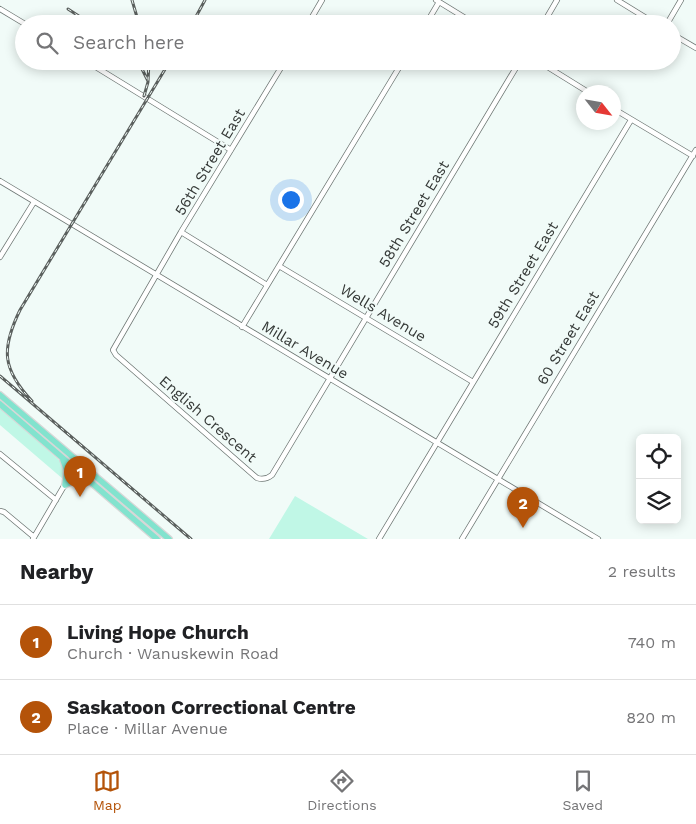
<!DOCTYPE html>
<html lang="en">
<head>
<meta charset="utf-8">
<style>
	body { margin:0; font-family:"Work Sans",sans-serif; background:#f6f6f6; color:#202124 }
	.controls { position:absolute; right:15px; bottom:15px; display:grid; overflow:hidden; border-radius:8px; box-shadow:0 2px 12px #0003 }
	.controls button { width:45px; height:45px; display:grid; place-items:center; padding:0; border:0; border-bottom:1px solid #e0e0e0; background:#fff; color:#202124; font:25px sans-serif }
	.compass { position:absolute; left:576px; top:85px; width:45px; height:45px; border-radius:50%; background:#fff; box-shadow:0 2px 12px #0003; rotate:121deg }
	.you { position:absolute; left:290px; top:199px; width:18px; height:18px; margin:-12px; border:4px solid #fff; border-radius:50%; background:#1a73e8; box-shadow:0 0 0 8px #1a73e833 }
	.badge { display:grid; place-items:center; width:32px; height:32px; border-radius:50%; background:#b45309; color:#fff; font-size:16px; font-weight:700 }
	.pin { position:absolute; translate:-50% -41px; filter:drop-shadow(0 1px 2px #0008) }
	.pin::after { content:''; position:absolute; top:26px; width:18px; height:15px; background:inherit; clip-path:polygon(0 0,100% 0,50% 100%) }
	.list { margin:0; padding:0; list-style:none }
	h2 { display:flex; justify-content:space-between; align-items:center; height:65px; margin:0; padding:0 20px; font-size:21px }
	h2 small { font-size:16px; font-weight:400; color:#757577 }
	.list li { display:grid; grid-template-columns:32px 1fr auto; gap:15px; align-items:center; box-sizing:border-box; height:75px; padding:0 20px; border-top:1px solid #e0e0e0 }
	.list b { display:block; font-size:19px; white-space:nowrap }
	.list p { margin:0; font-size:16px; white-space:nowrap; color:#757577 }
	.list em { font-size:16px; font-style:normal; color:#757577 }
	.icon { flex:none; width:28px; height:28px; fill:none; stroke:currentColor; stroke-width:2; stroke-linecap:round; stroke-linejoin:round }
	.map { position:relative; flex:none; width:696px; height:539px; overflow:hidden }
	.search { position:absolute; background:#fff; box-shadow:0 2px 12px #0003; left:15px; right:15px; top:15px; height:55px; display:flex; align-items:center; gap:12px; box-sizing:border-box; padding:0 18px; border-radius:28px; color:#757577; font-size:19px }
	.sheet { height:215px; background:#fff }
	nav { display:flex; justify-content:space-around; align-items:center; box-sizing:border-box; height:70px; border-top:1px solid #e0e0e0; background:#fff; font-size:14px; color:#757577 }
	nav a { display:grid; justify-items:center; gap:2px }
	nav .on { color:#b45309 }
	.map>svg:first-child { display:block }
	.green { fill:#c0f7e6 }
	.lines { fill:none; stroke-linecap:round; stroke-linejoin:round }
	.minor-casing { stroke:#6e7774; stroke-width:6 }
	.major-casing { stroke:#d7d7d7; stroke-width:8 }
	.minor { stroke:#fff; stroke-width:4.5 }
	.major { stroke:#82e3ce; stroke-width:5.5 }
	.rail-casing { stroke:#5b605e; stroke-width:3 }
	.rail { stroke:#f1fbf8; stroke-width:1; stroke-dasharray:4; stroke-linecap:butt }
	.labels { text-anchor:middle; stroke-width:4; stroke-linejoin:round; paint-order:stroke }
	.street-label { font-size:15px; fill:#353937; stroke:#f1fbf8 }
</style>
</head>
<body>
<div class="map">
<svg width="696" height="539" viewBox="0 0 696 539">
	<rect width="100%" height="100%" fill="#f1fbf8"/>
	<!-- green -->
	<path class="green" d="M0 407 61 462 64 470 63 479 0 425Z
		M295 496 368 539H269Z"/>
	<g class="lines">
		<!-- minor casing -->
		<g class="minor-casing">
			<path id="minor" d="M436 0 475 24
				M617 0 656 24
				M0 9 25 24
				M308 24 322 0
				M426 24 439 2
				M543 24 557 0
				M667 24 681 0
				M672 34 696 48
				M86 61 231 150
				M285 61 181 232 113 350 116 355 257 478C263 480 267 479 272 475L520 61
				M538 61 588 92
				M614 109 693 156
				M0 181 598 539
				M181 232 267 285
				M0 257 34 202
				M279 266 473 382
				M242 327 403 61
				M0 454 56 500
				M0 511 4 512 34 537
				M33 539 78 462
				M379 539 631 120
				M462 539 696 150"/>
		</g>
		<!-- major casing -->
		<g class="major-casing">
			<path id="major" d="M0 395 169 539
				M0 404 157 539
				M63 460 67 471 65 485
				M65 485 78 478 86 480"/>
		</g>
		<!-- minor -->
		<use href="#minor" class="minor"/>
		<!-- major -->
		<use href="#major" class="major"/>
		<!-- rail casing -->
		<g class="rail-casing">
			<path id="rail" d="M132 0 139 24
				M68 9 91 24
				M192 24 205 0
				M138 61 148 81
				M144 96 148 82 149 61
				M0 376 191 539
				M32 401C2 369 1 349 20 310L170 61"/>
		</g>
		<!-- rail -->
		<use href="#rail" class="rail"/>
	</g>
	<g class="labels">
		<!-- street labels -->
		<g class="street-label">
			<text transform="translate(210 162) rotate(-59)" y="5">56th Street East</text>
			<text transform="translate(414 214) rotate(-59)" y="5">58th Street East</text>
			<text transform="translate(523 275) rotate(-59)" y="5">59th Street East</text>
			<text transform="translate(383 313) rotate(31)" y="5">Wells Avenue</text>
			<text transform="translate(568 338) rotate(-59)" y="5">60 Street East</text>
			<text transform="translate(305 350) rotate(31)" y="5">Millar Avenue</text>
			<text transform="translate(208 419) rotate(41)" y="5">English Crescent</text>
		</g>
	</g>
</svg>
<div class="controls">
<button><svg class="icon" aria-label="locate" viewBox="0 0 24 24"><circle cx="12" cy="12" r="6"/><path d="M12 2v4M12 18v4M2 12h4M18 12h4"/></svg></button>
<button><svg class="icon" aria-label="layers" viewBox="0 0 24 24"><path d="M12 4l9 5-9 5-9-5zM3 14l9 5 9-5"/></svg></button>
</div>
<svg class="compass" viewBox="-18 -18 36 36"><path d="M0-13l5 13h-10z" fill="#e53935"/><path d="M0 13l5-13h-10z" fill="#757577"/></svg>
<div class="you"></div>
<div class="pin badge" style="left:80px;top:497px">1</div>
<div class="pin badge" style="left:523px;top:528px">2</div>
<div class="search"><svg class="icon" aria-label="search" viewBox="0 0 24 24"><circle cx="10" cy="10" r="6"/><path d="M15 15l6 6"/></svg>Search here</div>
</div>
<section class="sheet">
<h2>Nearby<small>2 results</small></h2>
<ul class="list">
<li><span class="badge">1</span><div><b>Living Hope Church</b><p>Church · Wanuskewin Road</p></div><em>740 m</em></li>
<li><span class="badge">2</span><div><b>Saskatoon Correctional Centre</b><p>Place · Millar Avenue</p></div><em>820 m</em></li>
</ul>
</section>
<nav>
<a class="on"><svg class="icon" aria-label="map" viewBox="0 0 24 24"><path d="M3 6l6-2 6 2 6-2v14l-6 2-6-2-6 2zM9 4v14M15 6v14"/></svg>Map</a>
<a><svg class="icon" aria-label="directions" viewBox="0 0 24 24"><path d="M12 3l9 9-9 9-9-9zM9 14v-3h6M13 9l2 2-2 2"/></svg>Directions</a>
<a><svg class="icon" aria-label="saved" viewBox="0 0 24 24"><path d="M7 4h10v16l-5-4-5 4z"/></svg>Saved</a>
</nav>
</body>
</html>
